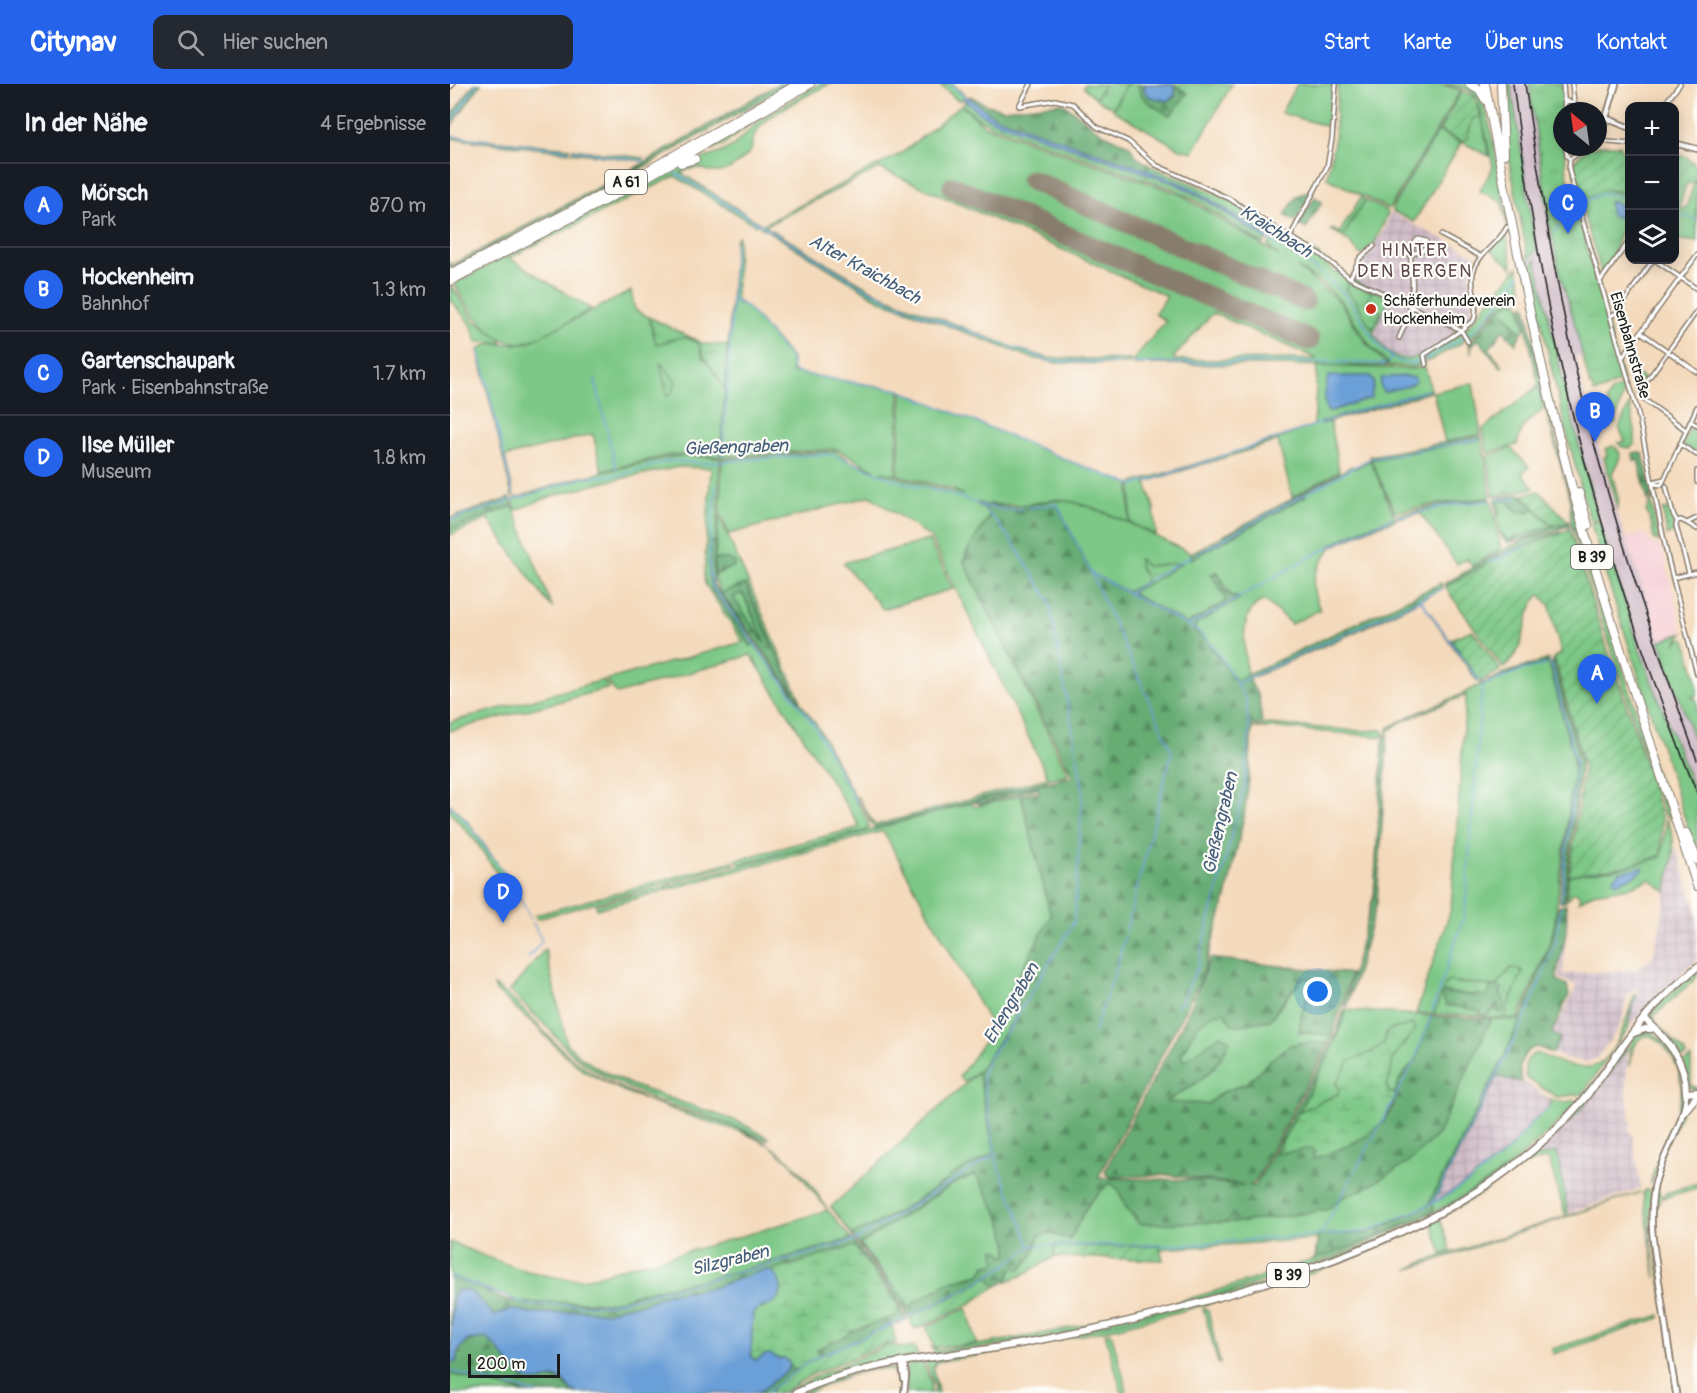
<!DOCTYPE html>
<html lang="de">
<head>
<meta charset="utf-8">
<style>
	body { margin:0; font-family:Pangolin,sans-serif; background:#242831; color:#f1f3f6 }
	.controls { position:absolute; right:18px; top:18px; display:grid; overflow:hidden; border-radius:12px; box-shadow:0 3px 15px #0003 }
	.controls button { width:54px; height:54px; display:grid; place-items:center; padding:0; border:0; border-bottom:2px solid #363941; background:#171b24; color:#f1f3f6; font:30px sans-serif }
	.compass { position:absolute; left:1103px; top:18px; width:54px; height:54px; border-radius:50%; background:#171b24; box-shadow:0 3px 15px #0003; rotate:331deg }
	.scale { position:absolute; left:18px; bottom:15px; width:92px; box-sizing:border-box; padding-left:6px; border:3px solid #1c1c1c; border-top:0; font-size:16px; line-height:21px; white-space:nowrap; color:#1c1c1c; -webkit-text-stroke:4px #fdfcf7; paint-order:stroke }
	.you { position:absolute; left:868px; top:908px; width:21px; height:21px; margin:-15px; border:4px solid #fff; border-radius:50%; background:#1a73e8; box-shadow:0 0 0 9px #1a73e833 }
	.badge { display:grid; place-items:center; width:39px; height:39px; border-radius:50%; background:#2563eb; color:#fff; font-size:20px; font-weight:700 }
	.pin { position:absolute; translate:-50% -50px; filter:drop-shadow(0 2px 3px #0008) }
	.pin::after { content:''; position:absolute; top:32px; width:21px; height:18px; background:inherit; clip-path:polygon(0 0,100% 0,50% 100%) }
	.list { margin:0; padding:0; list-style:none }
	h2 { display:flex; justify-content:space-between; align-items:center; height:78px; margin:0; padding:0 24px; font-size:26px }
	h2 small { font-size:20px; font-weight:400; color:#9ea1a6 }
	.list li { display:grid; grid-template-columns:39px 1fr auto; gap:18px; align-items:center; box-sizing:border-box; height:84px; padding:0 24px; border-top:2px solid #363941 }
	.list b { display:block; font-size:22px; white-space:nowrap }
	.list p { margin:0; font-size:20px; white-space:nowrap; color:#9ea1a6 }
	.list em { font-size:20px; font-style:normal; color:#9ea1a6 }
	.icon { flex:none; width:33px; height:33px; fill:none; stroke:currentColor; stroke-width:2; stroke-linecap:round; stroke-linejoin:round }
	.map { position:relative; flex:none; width:1247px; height:1309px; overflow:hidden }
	header { display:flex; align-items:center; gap:36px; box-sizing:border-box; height:84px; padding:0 30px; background:#2563eb; color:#fff }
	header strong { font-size:28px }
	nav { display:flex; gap:33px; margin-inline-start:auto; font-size:21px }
	.search { width:420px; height:54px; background:#242831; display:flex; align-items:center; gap:15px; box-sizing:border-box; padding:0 21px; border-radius:12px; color:#9ea1a6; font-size:22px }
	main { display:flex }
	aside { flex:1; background:#171b24 }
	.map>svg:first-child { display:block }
	.built { fill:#f6cfd7 }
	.industrial { fill:url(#industrial-grid) }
	.railway { fill:#d1bdc9 }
	.grass { fill:#7dc886; stroke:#4c7251; stroke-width:1.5; fill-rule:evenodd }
	.forest { fill:url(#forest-firs); stroke:#416448; stroke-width:1.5; fill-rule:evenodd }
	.wetland { fill:url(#wetland-marsh); stroke:#4c7251; stroke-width:1.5 }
	.park { fill:url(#park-tufts); stroke:#4c7251; stroke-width:1.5 }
	.garden { fill:url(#garden-furrows); stroke:#4c7251; stroke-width:1.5 }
	.water { fill:#6b9fd7; stroke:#445e7a; stroke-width:1.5 }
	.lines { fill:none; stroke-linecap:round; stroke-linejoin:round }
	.stream { stroke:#6b9fd7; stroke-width:1.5 }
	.runway { stroke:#887b6c; stroke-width:21 }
	.street-casing { stroke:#887b6c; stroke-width:6 }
	.secondary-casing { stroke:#887b6c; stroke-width:8 }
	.primary-casing { stroke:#887b6c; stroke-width:9 }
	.highway-casing { stroke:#887b6c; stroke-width:10 }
	.street { stroke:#fff; stroke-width:3 }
	.secondary { stroke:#fff; stroke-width:4.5 }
	.primary { stroke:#fff; stroke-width:6 }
	.highway { stroke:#fff; stroke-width:8 }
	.rail { stroke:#1c1c1c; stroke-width:1.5 }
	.poi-dot { fill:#c8321e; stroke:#fdfcf7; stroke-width:2 }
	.labels { text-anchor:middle; stroke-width:4.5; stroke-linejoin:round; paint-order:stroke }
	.shield { fill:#fdfcf7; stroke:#605f5e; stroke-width:1.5 }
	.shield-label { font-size:15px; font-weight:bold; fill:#1c1c1c }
	.poi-label { font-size:16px; fill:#1c1c1c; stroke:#fdfcf7; text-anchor:start }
	.street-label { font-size:16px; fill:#1c1c1c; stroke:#fdfcf7 }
	.water-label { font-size:18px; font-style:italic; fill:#445e7a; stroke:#fdfcf7 }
	.neighbourhood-label { font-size:18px; letter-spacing:1.5px; fill:#5e484e; stroke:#fdfcf7 }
</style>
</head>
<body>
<header>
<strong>Citynav</strong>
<div class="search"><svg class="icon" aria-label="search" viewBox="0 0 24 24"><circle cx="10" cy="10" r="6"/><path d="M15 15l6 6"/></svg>Hier suchen</div>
<nav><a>Start</a><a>Karte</a><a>Über uns</a><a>Kontakt</a></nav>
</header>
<main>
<aside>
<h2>In der Nähe<small>4 Ergebnisse</small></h2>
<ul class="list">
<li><span class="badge">A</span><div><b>Mörsch</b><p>Park</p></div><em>870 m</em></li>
<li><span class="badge">B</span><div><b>Hockenheim</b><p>Bahnhof</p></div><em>1.3 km</em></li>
<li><span class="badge">C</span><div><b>Gartenschaupark</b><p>Park · Eisenbahnstraße</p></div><em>1.7 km</em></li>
<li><span class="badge">D</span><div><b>Ilse Müller</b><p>Museum</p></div><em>1.8 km</em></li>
</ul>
</aside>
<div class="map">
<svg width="1247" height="1309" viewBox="0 0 1247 1309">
	<defs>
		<pattern id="industrial-grid" width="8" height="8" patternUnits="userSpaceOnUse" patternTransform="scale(1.5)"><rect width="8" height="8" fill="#d1bdc9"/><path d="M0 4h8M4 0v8" fill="none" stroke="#b3a2ac"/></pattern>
		<pattern id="forest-firs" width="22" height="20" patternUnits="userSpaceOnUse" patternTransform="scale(1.5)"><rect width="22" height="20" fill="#66ac73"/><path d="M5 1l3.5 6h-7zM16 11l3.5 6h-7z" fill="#538b5e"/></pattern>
		<pattern id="wetland-marsh" width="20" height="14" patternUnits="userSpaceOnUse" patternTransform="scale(1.5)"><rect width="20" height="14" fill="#7dc886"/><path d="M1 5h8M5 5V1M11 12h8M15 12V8" fill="none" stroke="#6bab73"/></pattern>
		<pattern id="park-tufts" width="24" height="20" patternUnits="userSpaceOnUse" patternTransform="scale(1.5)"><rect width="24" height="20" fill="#7dc886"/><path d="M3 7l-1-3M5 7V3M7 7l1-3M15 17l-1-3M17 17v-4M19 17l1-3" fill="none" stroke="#6bab73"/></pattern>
		<pattern id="garden-furrows" width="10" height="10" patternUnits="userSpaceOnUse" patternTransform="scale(1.5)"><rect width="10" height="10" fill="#7dc886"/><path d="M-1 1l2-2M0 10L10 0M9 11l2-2" fill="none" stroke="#6bab73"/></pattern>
	</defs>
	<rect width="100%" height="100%" fill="#fdfcf7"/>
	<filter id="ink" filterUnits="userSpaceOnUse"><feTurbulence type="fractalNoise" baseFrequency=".0167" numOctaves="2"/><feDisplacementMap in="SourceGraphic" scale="12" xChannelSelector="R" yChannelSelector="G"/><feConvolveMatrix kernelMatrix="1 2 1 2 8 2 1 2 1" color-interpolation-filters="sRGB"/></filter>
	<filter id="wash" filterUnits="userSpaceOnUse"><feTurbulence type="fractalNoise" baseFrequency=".008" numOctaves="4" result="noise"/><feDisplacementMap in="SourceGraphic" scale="24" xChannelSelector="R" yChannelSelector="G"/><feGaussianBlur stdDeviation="1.35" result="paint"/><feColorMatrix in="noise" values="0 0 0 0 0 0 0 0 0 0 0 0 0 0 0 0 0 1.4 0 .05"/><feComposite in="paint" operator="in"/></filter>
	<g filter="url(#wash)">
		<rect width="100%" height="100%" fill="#f4dabc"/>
		<!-- built -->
		<path class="built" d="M1195 449 1201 459 1212 464 1233 549 1210 557 1176 454Z"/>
		<!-- industrial -->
		<path class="industrial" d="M941 129 1027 172 1020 185 1022 234 1006 245V250L971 271 958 275 940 269 932 263 922 249 901 193 933 148Z
			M1226 763 1247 830V876L1208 911 1178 944 1182 924 1190 907 1183 905 1178 909 1172 935 1166 948 1147 974 1136 978 1115 974 1103 969 1110 953 1103 949 1127 901 1109 894 1116 819 1118 829 1113 890 1183 886 1193 881 1204 871Z
			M1178 964 1176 1003 1181 1042 1178 1045 1182 1050 1191 1104 1118 1129 1106 1069 1075 1075 1134 1022Z
			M1048 990 1070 995 1101 1016 1098 1024 1086 1034 1057 1067 1019 1097 983 1119Z"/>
		<!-- railway -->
		<path class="railway" d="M1061 0H1079L1104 161 1133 275 1130 276 1129 271H1126L1135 311 1164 420 1247 665V715L1211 623 1179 533 1129 365 1085 171Z"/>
		<!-- grass -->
		<path class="grass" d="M369 0H379C361 10 320 29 308 45 303 52 302 59 301 67 292 76 281 87 268 88 251 89 253 78 231 89L310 139 305 141 225 92 59 174 141 225C123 235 94 253 75 258 45 265 14 222 5 199L226 83 270 69 283 62 310 36 322 28Z
			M489 0H503L516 12 512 16H507Z
			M635 0H654L646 14 633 3Z
			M677 0H782L743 68 730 65 663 26Z
			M847 0H883L879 43 831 29Z
			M888 0H988L1011 6 939 125 877 94 884 58Z
			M993 0H1013L1021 2 1031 10 1040 42 1061 151 1059 150 1052 118 1030 107 1043 83 1028 15C1021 3 1005 3 993 0Z
			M1053 0H1061L1086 166 1078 175 1057 65Z
			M515 16 531 30 543 36 726 100 748 111 817 156 814 159 810 158 745 116 726 106 540 41 529 35 513 21Z
			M511 21 535 42 730 110 829 172 818 162 823 151 829 149 870 171 868 174 887 189 890 187 898 194 940 214 923 249C931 261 941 275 958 275 962 275 968 272 972 272L974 279 964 283 939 282 936 277 920 262 892 218 870 198 847 183 890 218 916 259 938 282 684 280 683 276 716 237 705 230 717 212 429 84 315 142 429 210 562 263 599 274 681 276 679 280 607 279 582 274 428 215 311 143 310 142 452 69ZM763 229 867 275 724 276V273Z
			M1031 32 1032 35 1039 72 1012 58 1017 54 1023 34Z
			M304 37 273 61 238 75Z
			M988 47 1011 59 964 138 942 127V124Z
			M0 52 120 64 119 68 0 54Z
			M123 65 193 74H194L192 77 122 68Z
			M700 82C735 96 770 109 802 131 809 136 812 145 820 151L819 153 742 105 695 86Z
			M1123 82 1136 113 1129 115Z
			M915 116 936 126 938 130 925 158 912 172 897 156 881 146 883 145 894 151Z
			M1056 149 1063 184 1041 166Z
			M288 152 286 216 298 224 342 274V288L450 306 446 391 430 388 514 411 502 405 448 391 452 307 617 376 680 400 679 439 632 420 608 415 572 421 539 420C552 423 563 424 576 422 592 420 605 414 622 418 663 427 702 452 741 469V475L855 412 853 409 902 382 904 385 920 376 945 433 905 448 882 461V463C864 489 857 496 870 526L841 540 817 518 812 517C787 529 795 568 797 591L786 597 757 557 743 546 747 539 789 515 780 511 768 488 762 490 776 514 774 519 737 540 683 510 684 506C696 503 720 487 730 479L696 482 689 476V481L696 494 694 499 677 508 641 489 607 420 571 426H557L528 421 540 431 516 469 514 478 618 690 599 695 481 454 420 412 279 450 270 429 272 375 386 367 400 377 425 386 387 365 271 373 285 156Z
			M1086 175 1115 307 1148 434 1140 436C1116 352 1097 268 1080 183Z
			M1068 183 1073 209 1067 211 1068 217C1046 214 1036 243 1019 255L1014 248C1016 241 1025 238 1028 230Z
			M1 201 24 236 51 256 52 259 27 258 21 241 0 215Z
			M181 207 185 226 199 233 206 259C229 257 225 246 249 260L253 274 257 277 275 305 270 372 220 371 152 387 143 350 55 373 64 412H62L28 266C39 255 64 263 79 258Z
			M1061 218H1067L1070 221 1075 244 1072 249 1051 223Z
			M1010 249 1015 257 977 278 974 272Z
			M1176 281 1194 295 1189 304 1188 310H1186Z
			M867 282 963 285 975 283 981 305 904 328 871 340 880 338 889 387 842 413 828 357 696 398 704 424 706 451 680 439 682 399 828 355 864 341Z
			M1090 289 1101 336 1100 341 1086 290Z
			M1023 299 1031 350 995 358 983 308Z
			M1088 302 1093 326C1076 338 1072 340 1067 361L1037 369 1033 345Z
			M1171 303H1175L1165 340 1157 316 1161 308Z
			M1179 321H1180L1185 347V360L1180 364 1172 363 1168 359 1175 357 1169 344Z
			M1032 355 1041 412 1038 414 993 419 945 428 921 376Z
			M1163 362C1177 371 1166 378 1162 390L1169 418 1167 424 1154 373 1157 372 1155 365Z
			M1061 364 1079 383 1072 390 1084 404 1044 412 1037 372Z
			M239 372 270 374 268 431 265 458H260L259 491 262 506 301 562 305 559 367 641 417 736 419 743 417 746 290 780 286 776 410 743 301 571 167 610 156 596 293 558 255 500 254 492 261 384 229 383 159 397 102 412 66 426 63 415 123 395 220 373Z
			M1041 415 1051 465 1022 482 1017 475 1007 480 970 429 948 434 947 431 997 420Z
			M1057 416 1065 426 1077 428 1085 425 1101 441 1107 442 1057 456 1050 448 1047 430 1050 428 1048 418Z
			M1201 417 1209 456 1208 457 1204 455 1201 438 1196 427Z
			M63 422 99 515 103 524 97 518 38 435 0 451V446Z
			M269 432 351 617 345 610 296 500 271 509 265 497V491L284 482 285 479 279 475H265Z
			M1149 437 1191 569 1247 715V772L1154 485 1141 439Z
			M1129 444 1220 734 1214 730 1123 445Z
			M479 456 503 505 433 525 393 479Z
			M292 509 314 556 316 561 282 512Z
			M970 515 1030 598 1027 597Z
			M1233 549 1225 560 1232 554 1236 555 1247 597V611L1242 613 1247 616V665L1210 557Z
			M1099 579 1123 673 1124 687 1104 843 1100 858 1068 935H1055L1059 919 1073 887 1061 884 1046 902 997 897 984 930 966 929 1001 825 1016 611 951 638 938 647V644L958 633 1010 611 1031 600 1072 585Z
			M153 596 159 604 0 647V638Z
			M817 640 913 647 932 646 934 648 933 653 828 644H803Z
			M597 694V697L424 744 407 712 424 740 426 741Z
			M571 711 601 832 562 904 569 919 563 929 565 933 531 984 514 998 509 993 543 945 433 747 147 825 146 821 521 719 525 723Z
			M0 720 18 738 67 807 61 811 27 759 0 728Z
			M1216 735C1230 759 1221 782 1216 808L1200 795 1181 803 1143 809 1128 818 1130 813 1126 808 1122 809 1116 817 1119 791 1172 784 1211 773 1216 743Z
			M283 777 285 780 87 835 85 831Z
			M95 865 117 960 132 974 149 985 182 1001 289 1038 319 1054 316 1056C260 1027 196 1019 143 985 125 975 113 960 99 945 87 932 73 920 60 907Z
			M1247 887V893L1204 932 1206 939 1234 967 1236 972 1232 974 1222 958 1200 936 1199 933 1211 919Z
			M865 893 853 924 849 948 882 952 878 959H849L797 999 771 1009 758 1020H728L716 1017 744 1001 764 984 771 951 734 978 731 972C738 957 748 932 767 928 780 926 806 934 820 936L852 895Z
			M44 902C75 921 94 952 122 974 167 1011 228 1025 283 1042 325 1060 355 1085 377 1125L341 1079 319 1061 292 1048 246 1034 175 1008 134 987 108 965 86 942 46 907Z
			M1184 911H1187L1180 930 1178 945 1132 1010 1107 1013 1076 994C1073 983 1075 974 1086 969 1102 975 1122 986 1140 983 1165 980 1178 932 1184 911Z
			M897 926 981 932 965 977 950 995 945 1009H939L937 1001 941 991 942 976 964 947 963 940 940 946 934 960 914 972 888 1010 848 1028 880 969Z
			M1071 934 1054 973 980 1118 983 1119 1019 1097 1057 1067 1086 1034 1098 1024 1101 1016 1115 1018 1125 1016 1127 1018C1099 1048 1070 1077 1035 1099 979 1135 918 1160 855 1183 770 1213 681 1237 593 1254 557 1261 521 1265 485 1270L481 1263 490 1266C608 1251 722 1223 835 1185 873 1172 912 1160 950 1143L940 1140 915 1149 868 1151 867 1155 711 1165 710 1162H605L604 1173 571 1192 557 1197 562 1185 585 1167 589 1152 598 1149 620 1155C630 1136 641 1108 661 1099L669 1106 676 1123 749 1137 792 1138 876 1126 895 1112 912 1106 988 1050 1041 935 1069 936Z
			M1199 946C1227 962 1238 997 1231 1027 1227 1042 1218 1056 1212 1070 1208 1079 1207 1093 1200 1100 1203 1088 1207 1076 1212 1064 1226 1031 1244 1001 1218 967 1213 960 1206 952 1196 951 1183 958 1183 967 1180 982L1181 957 1189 949Z
			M1177 960 1178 964C1153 998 1129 1034 1094 1059Z
			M1241 974V1001L1247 1004V1007L1240 1004 1234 978Z
			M528 988 545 1069 502 1091 496 1097 455 1124 415 1146 401 1150 381 1123Z
			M1107 1068 1118 1129 1115 1130 1099 1076 1095 1075 1072 1081 1032 1109 990 1134 1001 1167 992 1170 981 1138C920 1171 852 1193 785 1212 687 1241 587 1263 486 1278L483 1285 488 1307V1309H484L485 1303 475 1277 597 1256 824 1198 966 1143 1075 1075Z
			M525 1089C538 1112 560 1145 558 1170L554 1172 551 1168 544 1166 546 1177 543 1180 536 1181 530 1190 499 1198 463 1220 462 1225 458 1224C446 1201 426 1182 409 1161L501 1101Z
			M1247 1099V1104L1213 1114 1216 1109Z
			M1196 1105 1201 1109 1200 1147 1206 1195 1193 1110Z
			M1208 1107 1212 1111 1206 1124 1205 1152 1229 1309 1204 1154 1205 1108Z
			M1191 1108 957 1186 973 1178Z
			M378 1126 401 1155 315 1180 237 1200 189 1209 171 1216 154 1219 140 1218 75 1219 62 1217 64 1215 0 1192V1158C40 1174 79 1192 122 1195 142 1196 157 1188 175 1183 244 1167 311 1147 378 1126Z
			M517 1224 527 1260 484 1263 476 1243Z
			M753 1224 758 1226 770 1280 768 1279Z
			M1210 1231V1234L1103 1270 1102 1265Z
			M661 1248 676 1302 675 1309H672L655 1249Z
			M444 1261 453 1264 465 1263 468 1272 427 1280 352 1304 341 1309H335L367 1292 437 1262Z
			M472 1278 481 1298V1309H457L456 1282 458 1280Z
			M427 1284H442L449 1288 452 1295 451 1309H449V1296L446 1289C425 1276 379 1301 357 1309H349L382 1296Z
			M0 1290 77 1309H0Z"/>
		<!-- forest -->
		<path class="forest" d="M24 0H31L0 44V33Z
			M328 0H339L185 88 0 185V179L2 181 194 79Z
			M688 0H696L693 3C698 20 734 23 724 1L738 9 720 32C708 24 688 16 688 0Z
			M520 12 537 21 554 25 613 19 652 49 679 61 686 72 700 82 695 86 545 33 518 14Z
			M863 105 845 137 835 131 847 112Z
			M865 113 872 118 856 145 848 140Z
			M1076 221 1090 289 1086 290 1072 222Z
			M1051 223 1071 249 1066 260 1053 246 1039 265 1053 282 1051 283 1028 255 1021 262V269L1019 260Z
			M981 305V308L871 340V338L880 335Z
			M1101 336 1129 444 1123 445 1121 440 1120 416 1100 341Z
			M1031 352 1032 355 921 376 920 372Z
			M1189 368 1193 369 1204 418 1200 412 1198 417 1188 376 1184 377 1183 369Z
			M853 409 856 412 741 475V469Z
			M1070 410 1085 425 1068 428 1057 416 1049 418 1050 428 1047 430 1045 417 1047 414Z
			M60 414 63 422 0 446V434Z
			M529 419 557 426H571L607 420 641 489 737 540 774 519 776 514 761 490 768 488 775 506 783 514 787 512 789 515 747 539 744 546 757 557 786 596 991 499 992 505 903 549 799 595 809 614 812 639 802 642 799 695 794 732 776 814 751 895 648 1094 740 1096 794 1101 717 1091 661 1093 656 1090 655 1087 662 1073 728 949 743 918 760 874 901 890 882 952 849 947 853 924 862 903 864 894 852 895 837 912 820 936 792 941 781 940 775 929C751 927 740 953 731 972L734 977 770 951 780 956C772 976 760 991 741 1002 733 1007 724 1012 717 1018L758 1020 771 1009 797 999 820 976 838 962 849 959H878L805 1098 800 1102H805L886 949 894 925 897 926 880 969 826 1070 860 1064 864 1067V1075L904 1059 933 1039 944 1021 945 1009 950 995 965 977 981 932 1041 935 988 1050 959 1078 912 1106 895 1112 876 1126 792 1138 689 1140 676 1123 669 1106 661 1099 657 1101 639 1119 620 1155 598 1149 589 1152C586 1157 586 1164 584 1168 580 1174 576 1180 571 1185H562L557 1197 545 1203 538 1192 502 1213 459 1233 446 1210 401 1150 418 1144 455 1124 496 1097 501 1091 545 1069 528 988 565 933 562 929 569 919 562 904 601 832 571 711 584 708 589 709 588 704 530 720 523 718 622 692 514 478 516 469 540 431ZM525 1090C538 1112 560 1144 558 1170L554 1172 551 1168 545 1165 544 1169 546 1177 543 1180 536 1181 530 1190 499 1198 462 1220 463 1224 460 1225 458 1224 456 1216 434 1192 410 1160 501 1101Z
			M945 433 946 436 919 445 882 463 881 461 905 448Z
			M1118 437 1119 442 1115 443 1058 459 1053 455 1050 448 1057 456Z
			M1111 447 1106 451 1049 473 995 503 994 500 1057 464 1077 455Z
			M260 458H265L263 500 305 559 301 562 262 506 259 491Z
			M265 475H279L285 479 284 482 265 491Z
			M295 500 345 610 271 509ZM293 509 314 556V558L283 513Z
			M1099 575 1098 580 1072 585 1032 601 1052 590Z
			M1103 576 1131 678 1114 818H1110L1125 679 1101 582Z
			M938 647 927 819 897 923 894 921 924 810 933 658Z
			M1116 821C1117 832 1117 843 1115 854 1113 869 1106 881 1107 896L1117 901 1119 911 1102 949 1110 954 1103 969 1086 963C1071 968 1067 983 1072 998L1057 996 1048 991 983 1119 984 1126 922 1155 865 1175 868 1151 915 1149 940 1140 982 1119 980 1117 1054 973 1071 934 1101 859 1109 822Z
			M1041 902H1049L1053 905 1050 909 1056 922 1052 929 1047 928V923L1045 924 1039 930 1030 932 1031 928 996 921 991 911 992 908 1025 912Z
			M402 1155 445 1212 457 1235 369 1272 367 1265 396 1252 402 1247 448 1230V1222L443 1213 404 1162 322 1187 314 1186 262 1204 228 1209 194 1220 173 1223 157 1229 130 1226 109 1229H82L61 1225 45 1232C35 1225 18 1193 3 1211V1223L0 1242V1193L31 1204 54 1216 74 1219 105 1218 154 1220 171 1216 190 1209 273 1191Z
			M36 1254 47 1262 68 1289 94 1297C118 1288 110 1304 127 1309H77L0 1290V1274L6 1278C11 1256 16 1257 36 1254Z
			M340 1280 345 1286 321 1306 323 1309H308L338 1286Z"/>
		<!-- wetland -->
		<path class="wetland" d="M199 233 254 260 277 261 275 305 257 277C251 272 253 265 248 260 233 246 222 258 206 260Z
			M210 278 226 297 223 307 217 312Z
			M689 475 696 482 731 479C718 487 697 503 684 506L683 510 677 508 694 499 696 494 689 481Z
			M1061 884 1073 887 1059 919 1055 935 1033 933 1039 930 1047 923V928L1052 929C1058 922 1054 916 1050 909L1053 905 1046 902Z
			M997 897 1041 902 1037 912 992 908Z
			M991 911 996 921 1031 927 1030 932 984 930Z
			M963 940 964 947 942 976 941 991 937 1001 939 1009H945C942 1048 895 1064 863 1075L864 1067 860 1064 826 1070 848 1028 888 1010 889 1005 886 1000 899 977 924 967 934 960 936 949 940 946Z
			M404 1162 443 1213 448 1222V1231L402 1247 396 1252 367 1265 369 1272 345 1286 337 1276 333 1274 329 1276 314 1271 307 1276 303 1275C298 1264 300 1232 307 1224H313L328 1216C332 1205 330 1196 322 1187Z"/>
		<!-- park -->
		<path class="park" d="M654 0H676L663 24 646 15Z
			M1079 0H1112L1114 27H1112V63H1116L1115 71 1117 90 1173 297 1164 300 1154 306 1144 309 1142 302H1140L1123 233 1110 190 1098 131Z
			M1247 97V158L1225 155V123L1236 124 1244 100Z
			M1153 106 1179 110V143L1173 140 1160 180 1152 191 1129 115Z
			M900 198 922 208 916 219 931 228 922 245 906 218 895 205Z
			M1243 339 1247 342V370L1232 361Z
			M1220 424 1224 436 1223 449 1217 451 1213 426Z"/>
		<!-- garden -->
		<path class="garden" d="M1012 7 1024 12 1031 32 1023 34 1017 54 1012 58 989 46Z
			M1148 61H1170L1171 67 1179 70V111C1160 104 1155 105 1136 113L1123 82C1125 72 1138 63 1148 63Z
			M1225 72H1235L1247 82V95L1241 100H1236L1229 124 1225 123Z
			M911 113 915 116 893 152 889 149Z
			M1089 407 1118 437 1107 442 1101 440 1072 411Z
			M1120 445 1153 552 1188 656 1212 735 1211 772 1172 783 1119 791 1134 682 1104 573 1111 570 1100 522 1090 510C1086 515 1082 521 1080 527 1073 547 1072 572 1053 584L995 503 1049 473Z
			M1022 546 1050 585 1049 587 1030 598 1001 555Z
			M604 1162H710L713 1176 604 1173Z
			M539 1192 545 1203 518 1221 464 1246 459 1233 502 1213Z
			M442 1241 446 1258 428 1263 363 1290 331 1309H323L321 1306 345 1286 369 1272Z"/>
		<!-- water -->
		<path class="water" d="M695 0 723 1 725 4V11L718 17 700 13 694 7Z
			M516 12 545 33 711 91 742 104 819 153 817 156 748 111 726 100 542 36 531 30 515 16 514 14Z
			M1159 117 1178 123 1175 134 1161 132Z
			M879 292H920L924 298 921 314 878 328C873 320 875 301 879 292Z
			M955 292 965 294 966 297 959 302 933 308 930 301 931 294Z
			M1193 783 1194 785C1185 794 1177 794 1166 799L1163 794 1169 788Z
			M314 1186 322 1187C327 1193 331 1197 331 1205 330 1224 312 1219 303 1229L301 1270 303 1275 307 1276 314 1271 320 1270 329 1275 335 1274 340 1280 338 1286 308 1309H127C119 1307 117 1297 109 1294 101 1291 92 1300 81 1297 61 1290 53 1265 36 1254L17 1256 8 1268 6 1278 4 1279 0 1274 3 1211C17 1193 35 1225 45 1232L61 1225 82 1229H109L130 1226 157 1229 173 1223 194 1220 219 1209 262 1204Z"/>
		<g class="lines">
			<!-- stream -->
			<path class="stream" d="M499 0 516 14
				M0 40 27 0
				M0 52 119 66
				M123 66 195 77
				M225 89 415 204 447 220 483 234 600 277 677 279
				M1224 129 1247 136
				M1104 148C1114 136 1139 109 1157 110 1164 110 1172 114 1180 116
				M817 154C843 171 873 187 895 211 910 227 917 252 934 267 956 287 969 279 991 266 1002 260 1013 255 1023 247 1041 232 1055 210 1070 191
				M1075 185 1085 171
				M281 215 298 224 341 275 342 285 347 289 449 306 649 389 685 401 901 329 978 306
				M29 266 63 410
				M938 278 941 274
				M682 279 896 278 935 280
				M145 295 166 384
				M272 371 279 281 285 158
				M921 375 1029 355
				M266 402C264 427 254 482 263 504L364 641 407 720
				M1046 416 1068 414
				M529 420 545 436 561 456 599 516 633 705 624 838 559 945 538 975 532 991 547 1080 575 1147 580 1163 585 1161H730L915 1148 982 1120 1020 1097 1058 1067 1086 1034 1098 1024
				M532 421 554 426 572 425
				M578 424 607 420 641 489 746 546 761 560 773 576 796 616 799 645 795 701 747 884 729 922
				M948 433 1007 420 1039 417
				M0 436 133 394 173 390 219 377 254 379 376 370C396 373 425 389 446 396 473 405 501 408 527 420
				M748 469 919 375
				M1039 479 1075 463
				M642 491 722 667 667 882 644 949
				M679 509 703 493 742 472
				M970 515 991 505
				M737 541 748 537C813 501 873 461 943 434
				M1101 579 1126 679 1111 817
				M788 599 970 515 1029 597
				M0 721 17 738 66 806
				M68 810 81 835
				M78 874 92 857 83 839
				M982 927 1015 829 1032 602 1072 586 1097 580
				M982 1120 1075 934 1105 861 1111 822
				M871 1150 963 980 981 932
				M0 1192 78 1221H156L341 1175 406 1156 546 1070
				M459 1233C500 1213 543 1193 579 1164
				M0 1287 86 1309
				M315 1309 364 1274 455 1235"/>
			<!-- runway -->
			<path class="runway" d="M581 96 854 217
				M503 103 859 256"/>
		</g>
	</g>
	<g filter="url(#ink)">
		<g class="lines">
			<!-- street casing -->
			<g class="street-casing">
				<path id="street" d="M1113 0 1115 27
					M1122 0 1124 19
					M1114 16 1141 27
					M569 22 605 16 623 20 647 43 678 57 706 81 780 115 826 145 870 170 900 194 1011 246 1018 258
					M569 22 581 0
					M1213 22 1230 0
					M1148 30 1156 34 1153 47 1148 55
					M1148 57 1180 60
					M1116 63 1117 72 1120 75 1119 86 1126 113 1188 329 1217 471 1247 590
					M1120 75 1137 63
					M991 151 1030 172
					M840 153 877 83 882 55 886 0
					M1205 176 1247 205
					M900 194 910 174 924 162
					M1151 196 1180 156
					M955 218C957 215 961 210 962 206 965 191 954 167 968 155L976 157V161L973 166 962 170
					M1160 232 1165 230 1203 176
					M1192 249 1247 288
					M949 254 963 222
					M1172 274 1247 171
					M976 281 974 271 1007 249 1024 236C1029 221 1020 204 1023 189 1028 168 1048 161 1057 143
					M1240 337 1247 341
					M1236 346 1196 317 1192 312 1191 305 1247 227
					M1230 360 1247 371
					M1247 387V398
					M1203 398 1214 395
					M1204 400 1211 401 1213 398 1247 323
					M1216 402 1223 430 1227 437 1226 442 1239 489
					M1227 437 1231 436 1237 439 1247 434
					M1237 439 1247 445
					M1223 494 1247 488"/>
			</g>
			<!-- secondary casing -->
			<g class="secondary-casing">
				<path id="secondary" d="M1166 0 1156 34 1180 44
					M0 2 2 0
					M1224 59 1247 65
					M454 1278 456 1292 454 1309
					M454 1278 452 1281 454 1295
					M1226 1309C1220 1274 1215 1239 1210 1204 1205 1171 1198 1138 1204 1104 1210 1071 1235 1043 1236 1009"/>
			</g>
			<!-- primary casing -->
			<g class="primary-casing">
				<path id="primary" d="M1194 934C1217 955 1236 976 1236 1009
					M1184 949 1195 945H1201
					M1236 1009 1247 1008
					M1233 1029 1247 1012
					M346 1309C415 1276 493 1274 568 1260 668 1242 767 1217 863 1183 913 1165 963 1145 1009 1118 1056 1091 1098 1057 1133 1016 1155 990 1172 960 1195 933 1210 915 1229 899 1247 883"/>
			</g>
			<!-- highway casing -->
			<g class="highway-casing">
				<path id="highway" d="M1020 0 1029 5 1035 15
					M1035 0C1062 142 1089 286 1128 425 1164 552 1207 677 1247 802
					M1051 0 1054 70
					M231 79 245 75
					M0 190 197 87 348 0
					M0 197 167 110 360 0
					M1129 409 1138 441
					M1236 749 1247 776"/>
			</g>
			<!-- street -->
			<use href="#street" class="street"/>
			<!-- secondary -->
			<use href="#secondary" class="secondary"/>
			<!-- primary -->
			<use href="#primary" class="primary"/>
			<!-- highway -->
			<use href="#highway" class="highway"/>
			<!-- rail -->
			<path class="rail" d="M1063 0C1075 93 1089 186 1110 277 1143 425 1190 569 1247 709
				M1075 0C1095 138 1118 275 1158 409 1184 499 1215 588 1247 676"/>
		</g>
	</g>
	<!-- markers -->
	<circle class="poi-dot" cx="921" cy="225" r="6"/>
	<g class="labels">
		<!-- shield labels -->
		<g class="shield">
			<rect x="155" y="86" width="42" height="24" rx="4.5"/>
			<rect x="1121" y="461" width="42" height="24" rx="4.5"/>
			<rect x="817" y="1179" width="42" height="24" rx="4.5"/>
		</g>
		<g class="shield-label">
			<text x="176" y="103">A 61</text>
			<text x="1142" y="478">B 39</text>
			<text x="838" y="1196">B 39</text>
		</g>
		<!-- poi labels -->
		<g class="poi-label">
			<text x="933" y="222">Schäferhundeverein<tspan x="933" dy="18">Hockenheim</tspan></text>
		</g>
		<!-- street labels -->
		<g class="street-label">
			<text transform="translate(1181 261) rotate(74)" y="6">Eisenbahnstraße</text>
		</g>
		<!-- water labels -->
		<g class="water-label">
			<text transform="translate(826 147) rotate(33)" y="6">Kraichbach</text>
			<text transform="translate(415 185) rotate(29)" y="6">Alter Kraichbach</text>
			<text transform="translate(286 363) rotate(-2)" y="6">Gießengraben</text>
			<text transform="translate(770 739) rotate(-77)" y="6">Gießengraben</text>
			<text transform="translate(561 919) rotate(-59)" y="6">Erlengraben</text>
			<text transform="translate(280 1176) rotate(-14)" y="6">Silzgraben</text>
		</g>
		<!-- neighbourhood labels -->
		<g class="neighbourhood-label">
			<text x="965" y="172">HINTER<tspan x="965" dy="21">DEN BERGEN</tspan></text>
		</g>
	</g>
</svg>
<div class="controls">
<button>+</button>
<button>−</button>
<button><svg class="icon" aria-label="layers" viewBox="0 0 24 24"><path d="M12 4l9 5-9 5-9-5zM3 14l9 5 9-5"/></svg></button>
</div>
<svg class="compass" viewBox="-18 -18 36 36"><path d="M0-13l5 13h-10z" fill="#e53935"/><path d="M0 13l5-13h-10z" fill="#9ea1a6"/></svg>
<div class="scale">200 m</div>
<div class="you"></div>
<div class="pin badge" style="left:1147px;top:620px">A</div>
<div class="pin badge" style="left:1145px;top:358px">B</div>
<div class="pin badge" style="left:1118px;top:150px">C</div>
<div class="pin badge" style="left:53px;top:839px">D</div>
</div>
</main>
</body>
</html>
